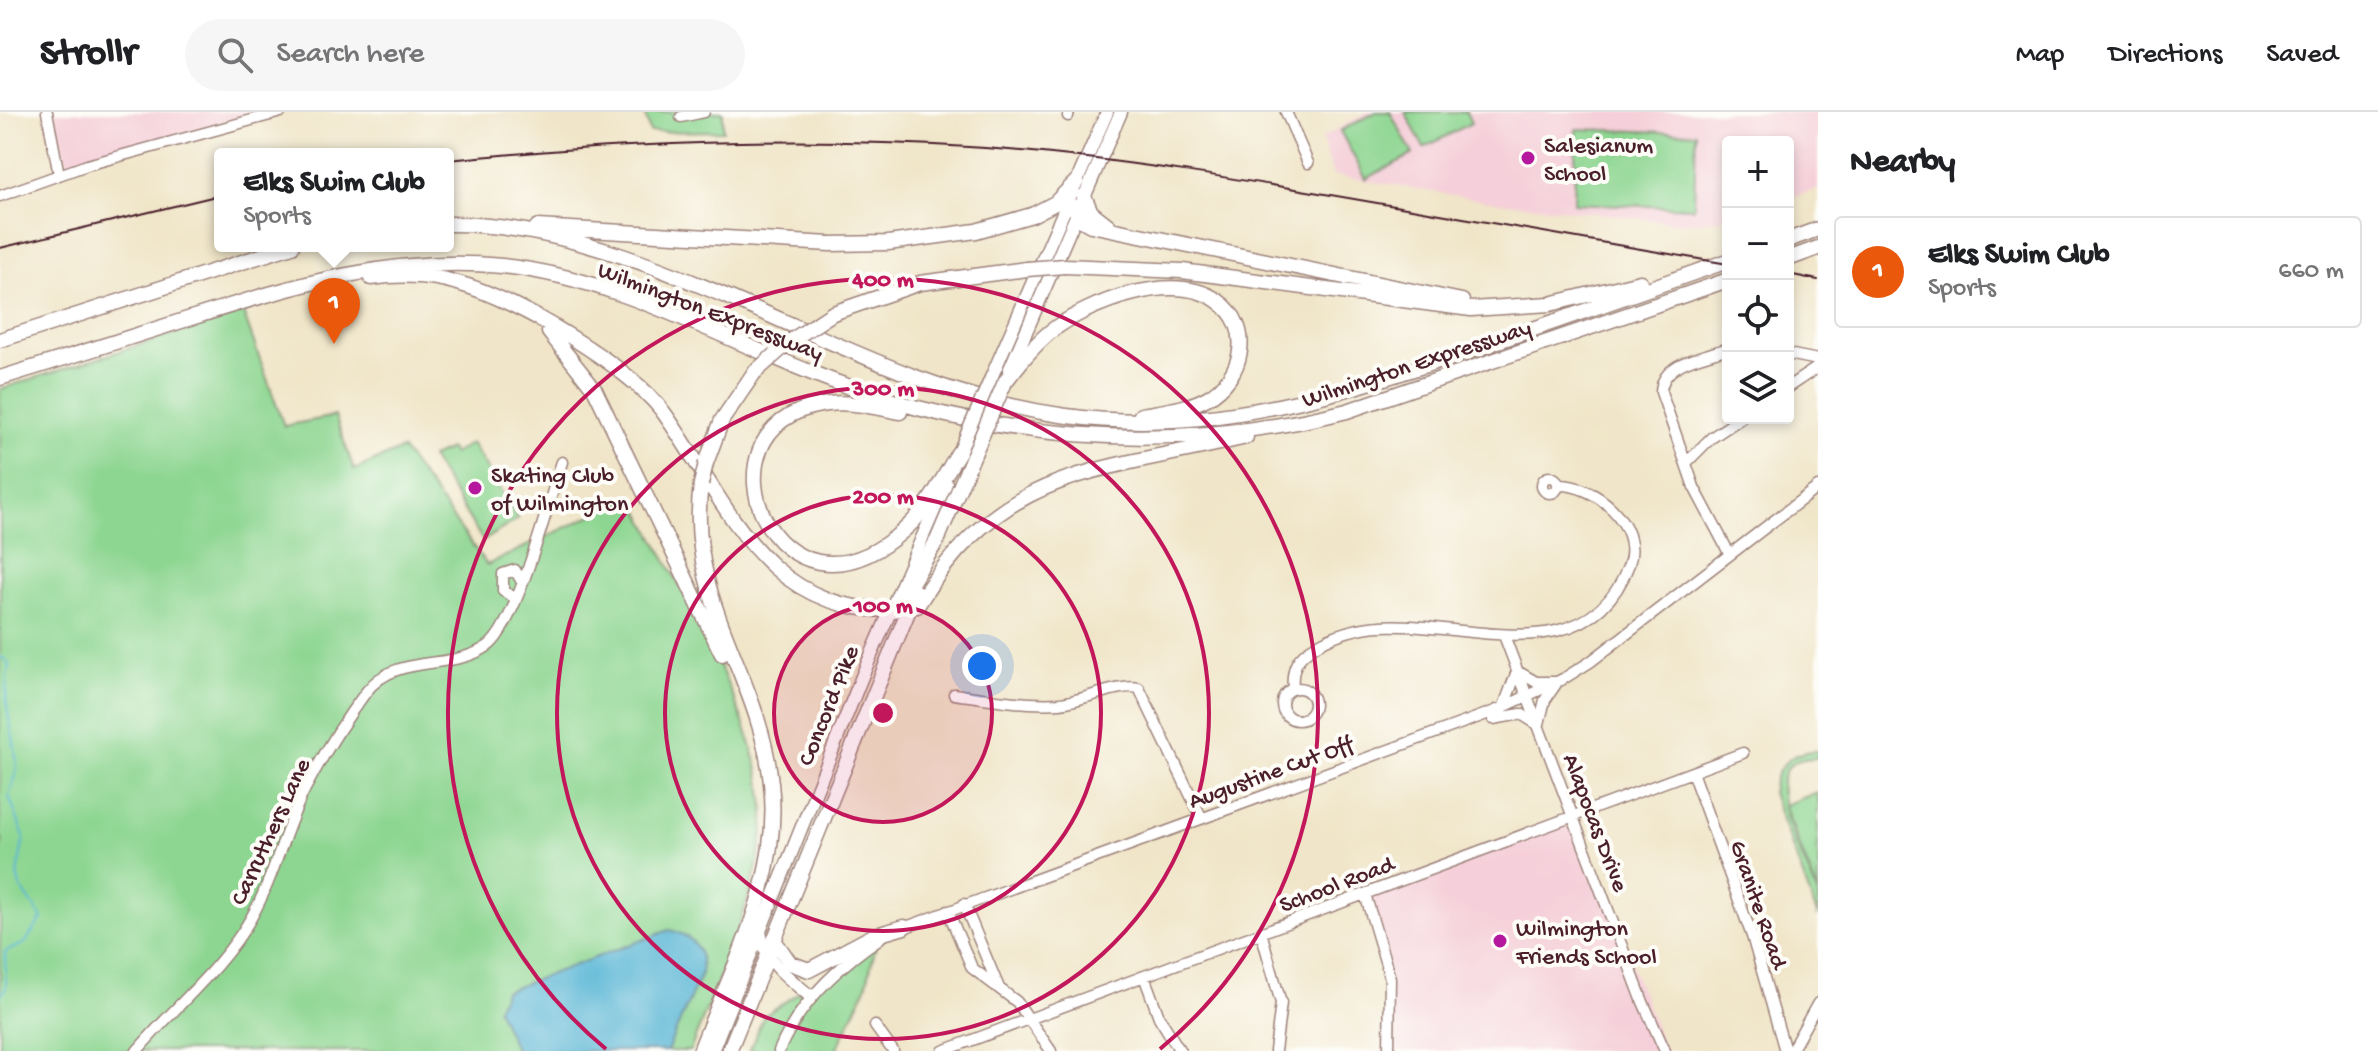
<!DOCTYPE html>
<html lang="en">
<head>
<meta charset="utf-8">
<style>
	body { margin:0; font-family:"Gochi Hand",sans-serif; background:#f6f6f6; color:#202124 }
	.controls { position:absolute; right:24px; top:24px; display:grid; overflow:hidden; border-radius:8px; box-shadow:0 4px 12px #0003 }
	.controls button { width:72px; height:72px; display:grid; place-items:center; padding:0; border:0; border-bottom:2px solid #e0e0e0; background:#fff; color:#202124; font:40px sans-serif }
	.you { position:absolute; left:982px; top:554px; width:28px; height:28px; margin:-20px; border:6px solid #fff; border-radius:50%; background:#1a73e8; box-shadow:0 0 0 12px #1a73e833 }
	.badge { display:grid; place-items:center; width:52px; height:52px; border-radius:50%; background:#ea580c; color:#fff; font-size:26px; font-weight:700 }
	.pin { position:absolute; translate:-50% -66px; filter:drop-shadow(0 2px 4px #0008) }
	.pin::after { content:''; position:absolute; top:42px; width:28px; height:24px; background:inherit; clip-path:polygon(0 0,100% 0,50% 100%) }
	.popup { position:absolute; left:214px; top:36px; width:240px; height:104px; box-sizing:border-box; display:grid; place-content:center; border-radius:8px; background:#fff; filter:drop-shadow(0 2px 6px #0005); font-size:26px; white-space:nowrap; color:#757577 }
	.popup b { font-size:30px; color:#202124 }
	.popup::after { content:''; position:absolute; left:50%; top:100%; margin-left:-16px; border:16px solid transparent; border-top-color:#fff }
	.list { margin:0; padding:0; list-style:none }
	h2 { display:flex; justify-content:space-between; align-items:center; height:104px; margin:0; padding:0 32px; font-size:34px }
	h2 small { font-size:26px; font-weight:400; color:#757577 }
	.list li { display:grid; grid-template-columns:52px 1fr auto; gap:24px; align-items:center; box-sizing:border-box; height:112px; margin:0 16px 16px; padding:0 16px; border:2px solid #e0e0e0; border-radius:8px }
	.list b { display:block; font-size:30px; white-space:nowrap }
	.list p { margin:0; font-size:26px; white-space:nowrap; color:#757577 }
	.list em { font-size:26px; font-style:normal; color:#757577 }
	.icon { flex:none; width:44px; height:44px; fill:none; stroke:currentColor; stroke-width:2; stroke-linecap:round; stroke-linejoin:round }
	.map { position:relative; flex:none; width:1818px; height:939px; overflow:hidden }
	header { display:flex; align-items:center; gap:48px; box-sizing:border-box; height:112px; padding:0 40px; background:#fff; border-bottom:2px solid #e0e0e0 }
	header strong { font-size:38px }
	nav { display:flex; gap:44px; margin-inline-start:auto; font-size:28px }
	.search { width:560px; height:72px; background:#f6f6f6; display:flex; align-items:center; gap:20px; box-sizing:border-box; padding:0 28px; border-radius:44px; color:#757577; font-size:30px }
	main { display:flex }
	aside { flex:1; background:#fff }
	.map>svg:first-child { display:block }
	.built { fill:#f5cfd9 }
	.green { fill:#8dd691; stroke:#6c7a5e; stroke-width:2 }
	.water { fill:#57b5d5; stroke:#506a80; stroke-width:2 }
	.lines { fill:none; stroke-linecap:round; stroke-linejoin:round }
	.stream { stroke:#57b5d5; stroke-width:2 }
	.minor-casing { stroke:#9d827a; stroke-width:13 }
	.major-casing { stroke:#9d827a; stroke-width:15 }
	.highway-casing { stroke:#9d827a; stroke-width:17 }
	.minor { stroke:#fff; stroke-width:10 }
	.major { stroke:#fff; stroke-width:12 }
	.highway { stroke:#fff; stroke-width:14 }
	.rail { stroke:#4a1f2b; stroke-width:2 }
	.major-bridge-casing { stroke:#9d827a; stroke-width:15; stroke-linecap:butt }
	.highway-bridge-casing { stroke:#9d827a; stroke-width:17; stroke-linecap:butt }
	.major-bridge { stroke:#fff; stroke-width:12 }
	.highway-bridge { stroke:#fff; stroke-width:14 }
	.ring { fill:none; stroke:#c2185b; stroke-width:4 }
	.poi-dot { fill:#b5179e; stroke:#fdfcf7; stroke-width:3 }
	.labels { text-anchor:middle; stroke-width:8; stroke-linejoin:round; paint-order:stroke }
	.poi-label { font-size:24px; fill:#4a1f2b; stroke:#fdfcf7; text-anchor:start }
	.street-label { font-size:24px; fill:#4a1f2b; stroke:#fdfcf7 }
	.centre { fill:#c2185b; stroke:#fdfcf7; stroke-width:4 }
	.ring-label { font-size:24px; text-anchor:middle; font-weight:bold; fill:#c2185b; stroke:#fdfcf7; stroke-width:8; stroke-linejoin:round; paint-order:stroke }
</style>
</head>
<body>
<header>
<strong>Strollr</strong>
<div class="search"><svg class="icon" aria-label="search" viewBox="0 0 24 24"><circle cx="10" cy="10" r="6"/><path d="M15 15l6 6"/></svg>Search here</div>
<nav><a>Map</a><a>Directions</a><a>Saved</a></nav>
</header>
<main>
<div class="map">
<svg width="1818" height="939" viewBox="0 0 1818 939">
	<rect width="100%" height="100%" fill="#fdfcf7"/>
	<filter id="ink" filterUnits="userSpaceOnUse"><feTurbulence type="fractalNoise" baseFrequency=".0125" numOctaves="2"/><feDisplacementMap in="SourceGraphic" scale="16" xChannelSelector="R" yChannelSelector="G"/><feConvolveMatrix kernelMatrix="1 2 1 2 8 2 1 2 1" color-interpolation-filters="sRGB"/></filter>
	<filter id="wash" filterUnits="userSpaceOnUse"><feTurbulence type="fractalNoise" baseFrequency=".006" numOctaves="4" result="noise"/><feDisplacementMap in="SourceGraphic" scale="32" xChannelSelector="R" yChannelSelector="G"/><feGaussianBlur stdDeviation="1.8" result="paint"/><feColorMatrix in="noise" values="0 0 0 0 0 0 0 0 0 0 0 0 0 0 0 0 0 1.4 0 .05"/><feComposite in="paint" operator="in"/></filter>
	<g filter="url(#wash)">
		<rect width="100%" height="100%" fill="#f0e5c8"/>
		<!-- built -->
		<path class="built" d="M54 0H256L67 53Z
			M1367 0H1818V77L1788 86V30H1728V105L1716 108 1683 111 1488 89 1333 63 1322 26Z
			M1573 704 1665 939H1389L1391 882 1365 782Z"/>
		<!-- green -->
		<path class="green" d="M644 0H723V19L650 20Z
			M1376 0H1390L1413 42 1366 67 1340 19Z
			M1405 0H1466L1471 11 1424 36Z
			M1576 17 1696 21 1694 96 1574 91Z
			M243 200 284 314 335 304 354 358 402 337 487 453 632 384C673 465 767 619 764 708 761 775 714 875 690 939H0V736L3 729 0 723V277Z
			M471 331 518 407 483 429 431 345 450 337 453 342Z
			M1818 639V646C1739 643 1812 754 1818 786 1818 792 1818 799 1818 805L1772 681C1775 655 1791 638 1818 639Z
			M1818 680V781L1784 693Z
			M877 828 866 875 836 939H749L764 904Z"/>
		<!-- water -->
		<path class="water" d="M669 818C693 823 704 837 701 862L667 939H516L497 896 505 879Z"/>
		<g class="lines">
			<!-- stream -->
			<path class="stream" d="M0 546H4L9 553C0 597 14 612 17 654 17 666 12 673 9 684L24 725 17 762 20 774 42 806 25 831 5 840 6 874 0 885"/>
		</g>
	</g>
	<g filter="url(#ink)">
		<g class="lines">
			<!-- minor casing -->
			<g class="minor-casing">
				<path id="minor" d="M47 0 59 63
					M1286 0 1308 51
					M1068 4 1069 0
					M681 5 704 0
					M0 84 87 53 281 0
					M1728 236C1704 245 1662 249 1661 280L1694 375 1729 441
					M1788 242 1818 248
					M1788 275 1818 255
					M1687 350 1711 326 1741 306
					M1542 373a8 8 0 1 1 16 0a8 8 0 1 1-16 0Z
					M515 486 503 479V462L515 458 522 470
					M1505 526 1643 890 1665 939
					M1282 592a16 16 0 1 1 32 0a16 16 0 1 1-32 0Z
					M1293 577C1291 555 1297 544 1317 533 1335 522 1359 515 1380 514 1463 508 1589 564 1629 452 1643 413 1594 371 1558 373
					M954 582C989 587 1024 593 1060 591 1082 589 1121 571 1139 576L1201 705
					M1504 594 1517 559 1536 570H1553
					M1493 607 1521 602 1537 612
					M1539 612 1545 588 1556 572
					M1692 660 1752 824 1785 939
					M1365 782 1390 866 1389 939
					M964 792 999 876
					M948 799 972 856 1017 890 1051 939
					M898 818 1495 599 1563 567 1590 550 1818 375
					M1261 820 1281 891 1275 939
					M1144 864 1159 905 1180 939
					M875 914 893 939
					M137 939C174 895 223 856 251 806 274 766 284 718 305 677 322 645 344 609 366 580 396 540 451 560 488 534 517 513 549 387 562 350
					M779 939C799 891 837 855 880 826
					M943 939 1743 641
					M1791 939 1818 891"/>
			</g>
			<!-- major casing -->
			<g class="major-casing">
				<path id="major" d="M1009 259 1121 0
					M991 266 1107 0
					M760 819C763 849 789 866 811 885
					M712 939 863 562 946 371"/>
			</g>
			<!-- highway casing -->
			<g class="highway-casing">
				<path id="highway" d="M1084 84 1091 100 1109 114
					M1073 94 1080 107 1091 113 1462 189
					M448 112C607 111 770 211 918 266 1126 343 1272 306 1474 237 1559 209 1643 178 1728 149
					M537 115 830 132 888 131 976 119 1032 103 1055 91 1077 69
					M1788 128 1818 117
					M1788 147 1818 136
					M1065 154 1182 159 1471 197 1550 192 1640 170
					M371 166C400 162 433 163 461 172 516 187 631 255 664 301 728 391 763 501 895 498L939 425
					M833 201 920 171 1027 157
					M549 220 595 278 722 542
					M0 228 292 134
					M0 266C65 246 129 226 194 205 295 173 394 143 502 154 611 165 711 221 812 261 982 329 1169 344 1347 299L1728 168
					M1005 270C1019 252 1033 234 1050 220 1088 190 1174 158 1218 189 1255 215 1243 266 1207 286 1187 297 1163 299 1141 303
					M900 300C875 295 847 288 821 293 688 316 776 532 904 418 929 397 943 365 960 338
					M706 351 722 308 754 261
					M936 431 974 342
					M917 494C1003 352 1101 361 1246 325
					M774 828 790 851 809 858 873 824 904 815
					M700 939C733 853 782 766 771 671 760 562 685 489 701 372
					M729 939 916 480"/>
			</g>
			<!-- minor -->
			<use href="#minor" class="minor"/>
			<!-- major -->
			<use href="#major" class="major"/>
			<!-- highway -->
			<use href="#highway" class="highway"/>
			<!-- rail -->
			<path class="rail" d="M448 48C627 30 806 23 985 36 1119 46 1251 69 1383 92 1498 113 1613 132 1728 152
				M0 136 220 83
				M1788 162 1818 168"/>
			<!-- major-bridge casing -->
			<g class="major-bridge-casing">
				<path id="major-bridge" d="M960 338 991 266"/>
			</g>
			<!-- highway-bridge casing -->
			<g class="highway-bridge-casing">
				<path id="highway-bridge" d="M1027 157 1065 154
					M754 261 789 230 833 201
					M974 342 1005 270
					M701 372 706 351"/>
			</g>
			<!-- major-bridge -->
			<use href="#major-bridge" class="major-bridge"/>
			<!-- highway-bridge -->
			<use href="#highway-bridge" class="highway-bridge"/>
		</g>
	</g>
	<!-- distance rings -->
	<circle cx="883" cy="601" r="109" fill="#c2185b" fill-opacity=".12"/>
	<g class="ring">
		<circle cx="883" cy="601" r="109"/>
		<circle cx="883" cy="601" r="218"/>
		<circle cx="883" cy="601" r="326"/>
		<path d="M606 937A435 435 0 1 1 1160 937"/>
	</g>
	<!-- markers -->
	<g class="poi-dot">
		<circle cx="1528" cy="46" r="8"/>
		<circle cx="475" cy="376" r="8"/>
		<circle cx="1500" cy="829" r="8"/>
	</g>
	<g class="labels">
		<!-- poi labels -->
		<g class="poi-label">
			<text x="1544" y="40">Salesianum<tspan x="1544" dy="28">School</tspan></text>
			<text x="491" y="370">Skating Club<tspan x="491" dy="28">of Wilmington</tspan></text>
			<text x="1516" y="823">Wilmington<tspan x="1516" dy="28">Friends School</tspan></text>
		</g>
		<!-- street labels -->
		<g class="street-label">
			<text transform="translate(711 198) rotate(21)" y="8">Wilmington Expressway</text>
			<text transform="translate(1416 250) rotate(-18)" y="8">Wilmington Expressway</text>
			<text transform="translate(827 593) rotate(-68)" y="8">Concord Pike</text>
			<text transform="translate(1270 659) rotate(-20)" y="8">Augustine Cut Off</text>
			<text transform="translate(1597 710) rotate(69)" y="8">Alapocas Drive</text>
			<text transform="translate(269 719) rotate(-65)" y="8">Carruthers Lane</text>
			<text transform="translate(1336 771) rotate(-21)" y="8">School Road</text>
			<text transform="translate(1760 792) rotate(71)" y="8">Granite Road</text>
		</g>
	</g>
	<circle cx="883" cy="601" r="12" class="centre"/>
	<g class="ring-label">
		<text x="883" y="174">400 m</text>
		<text x="883" y="283">300 m</text>
		<text x="883" y="391">200 m</text>
		<text x="883" y="500">100 m</text>
	</g>
</svg>
<div class="controls">
<button>+</button>
<button>−</button>
<button><svg class="icon" aria-label="locate" viewBox="0 0 24 24"><circle cx="12" cy="12" r="6"/><path d="M12 2v4M12 18v4M2 12h4M18 12h4"/></svg></button>
<button><svg class="icon" aria-label="layers" viewBox="0 0 24 24"><path d="M12 4l9 5-9 5-9-5zM3 14l9 5 9-5"/></svg></button>
</div>
<div class="you"></div>
<div class="pin badge" style="left:334px;top:232px">1</div>
<div class="popup"><b>Elks Swim Club</b>Sports</div>
</div>
<aside>
<h2>Nearby<small></small></h2>
<ul class="list">
<li><span class="badge">1</span><div><b>Elks Swim Club</b><p>Sports</p></div><em>660 m</em></li>
</ul>
</aside>
</main>
</body>
</html>
